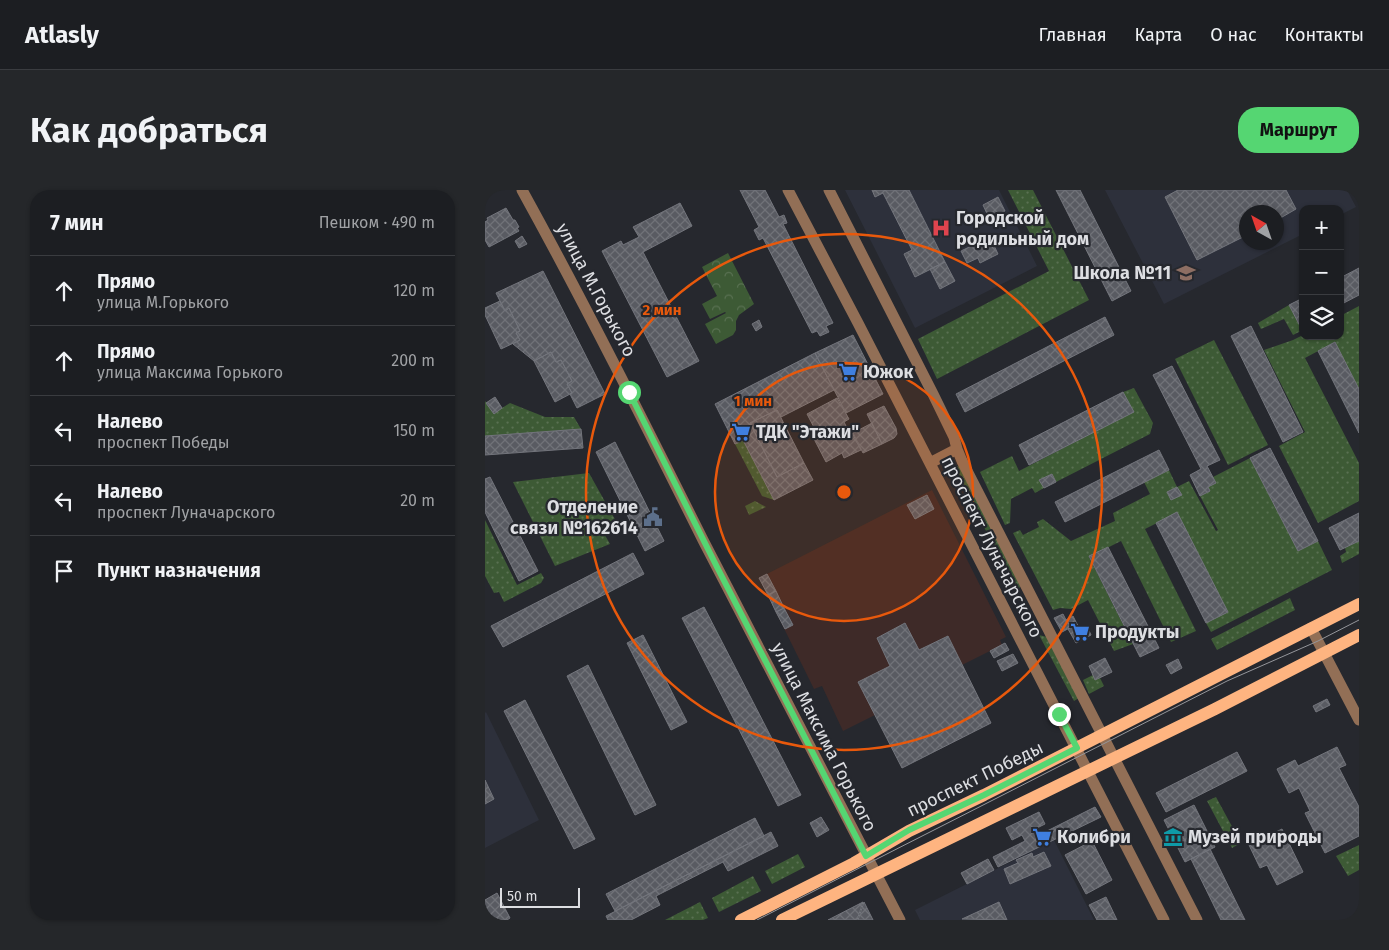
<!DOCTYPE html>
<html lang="ru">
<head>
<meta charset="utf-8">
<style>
	body { margin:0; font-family:"Fira Sans",sans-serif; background:#25272a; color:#f1f3f6 }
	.controls { position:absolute; right:15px; top:15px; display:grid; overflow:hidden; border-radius:10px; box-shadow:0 1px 4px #0004 }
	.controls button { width:45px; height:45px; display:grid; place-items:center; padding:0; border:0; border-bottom:1px solid #3a3c40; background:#1c1e22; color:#f1f3f6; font:25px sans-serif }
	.compass { position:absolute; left:754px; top:15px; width:45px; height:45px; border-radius:50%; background:#1c1e22; box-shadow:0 1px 4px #0004; rotate:320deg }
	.scale { position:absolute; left:15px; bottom:12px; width:80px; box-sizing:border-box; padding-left:5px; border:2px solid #dddee2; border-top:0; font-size:14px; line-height:18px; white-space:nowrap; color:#dddee2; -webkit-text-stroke:4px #26282e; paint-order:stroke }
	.stop { position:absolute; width:15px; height:15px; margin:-11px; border:4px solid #55d672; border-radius:50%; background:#fff }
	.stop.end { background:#55d672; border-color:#fff; box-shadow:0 1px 5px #0008 }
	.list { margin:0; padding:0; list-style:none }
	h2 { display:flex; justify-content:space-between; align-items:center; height:65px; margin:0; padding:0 20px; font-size:21px }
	h2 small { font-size:16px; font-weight:400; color:#a0a2a5 }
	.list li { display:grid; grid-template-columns:32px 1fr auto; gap:15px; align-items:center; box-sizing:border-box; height:70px; padding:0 20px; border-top:1px solid #3a3c40 }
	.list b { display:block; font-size:19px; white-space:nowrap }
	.list p { margin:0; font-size:16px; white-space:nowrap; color:#a0a2a5 }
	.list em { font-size:16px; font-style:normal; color:#a0a2a5 }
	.icon { flex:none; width:28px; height:28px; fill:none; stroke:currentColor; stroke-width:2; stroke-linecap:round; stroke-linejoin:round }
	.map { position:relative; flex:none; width:874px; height:730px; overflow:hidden; border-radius:20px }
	header { display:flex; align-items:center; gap:30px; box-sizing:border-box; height:70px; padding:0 25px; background:#1c1e22; border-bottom:1px solid #3a3c40 }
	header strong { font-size:24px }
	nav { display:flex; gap:28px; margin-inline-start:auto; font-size:18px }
	.intro { display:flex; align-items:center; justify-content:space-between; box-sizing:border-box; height:120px; padding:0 30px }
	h1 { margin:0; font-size:35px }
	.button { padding:12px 22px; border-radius:20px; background:#55d672; color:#111; font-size:18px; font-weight:700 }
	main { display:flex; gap:30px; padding:0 30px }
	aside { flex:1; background:#1c1e22; border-radius:20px; box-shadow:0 1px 4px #0004 }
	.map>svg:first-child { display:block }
	.commercial { fill:#3e2a28 }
	.built { fill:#2d303b; fill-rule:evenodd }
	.grass { fill:url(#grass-dots) }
	.park { fill:url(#park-crowns) }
	.building { fill:url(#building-cross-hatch); stroke:#73757c }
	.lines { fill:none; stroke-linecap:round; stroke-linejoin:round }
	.minor { stroke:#926f56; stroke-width:11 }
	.major { stroke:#feb480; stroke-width:12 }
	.tram { stroke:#95969b; stroke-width:1 }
	.route { stroke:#55d672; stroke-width:6 }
	.ring { fill:none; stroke:#e8590c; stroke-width:2.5 }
	.labels { text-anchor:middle; stroke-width:4.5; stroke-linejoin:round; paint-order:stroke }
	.poi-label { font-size:18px; font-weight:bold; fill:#dddee2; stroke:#26282e; text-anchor:start }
	.street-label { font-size:18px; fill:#dddee2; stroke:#26282e }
	.centre { fill:#e8590c; stroke:#26282e; stroke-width:2.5 }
	.ring-label { font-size:15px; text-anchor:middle; font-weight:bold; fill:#e8590c; stroke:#26282e; stroke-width:4.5; stroke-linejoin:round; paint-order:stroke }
</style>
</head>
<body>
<header>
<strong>Atlasly</strong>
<nav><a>Главная</a><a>Карта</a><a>О нас</a><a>Контакты</a></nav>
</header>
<div class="intro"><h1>Как добраться</h1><a class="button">Маршрут</a></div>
<main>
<aside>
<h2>7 мин<small>Пешком · 490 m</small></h2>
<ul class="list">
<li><svg class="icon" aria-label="ahead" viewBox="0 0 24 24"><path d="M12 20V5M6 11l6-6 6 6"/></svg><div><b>Прямо</b><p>улица М.Горького</p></div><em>120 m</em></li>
<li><svg class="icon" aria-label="ahead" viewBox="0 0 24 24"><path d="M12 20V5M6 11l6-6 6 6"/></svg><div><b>Прямо</b><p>улица Максима Горького</p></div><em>200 m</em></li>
<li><svg class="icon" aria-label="left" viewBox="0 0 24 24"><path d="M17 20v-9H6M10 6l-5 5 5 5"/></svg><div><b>Налево</b><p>проспект Победы</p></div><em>150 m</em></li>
<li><svg class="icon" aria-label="left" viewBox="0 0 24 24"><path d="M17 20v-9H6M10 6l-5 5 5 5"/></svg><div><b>Налево</b><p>проспект Луначарского</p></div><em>20 m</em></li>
<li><svg class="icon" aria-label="arrive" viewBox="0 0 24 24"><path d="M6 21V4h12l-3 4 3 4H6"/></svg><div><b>Пункт назначения</b></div></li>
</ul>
</aside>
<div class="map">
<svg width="874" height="730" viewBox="0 0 874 730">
	<defs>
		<pattern id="grass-dots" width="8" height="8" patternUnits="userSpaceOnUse" patternTransform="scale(1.25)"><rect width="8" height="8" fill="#3d5a35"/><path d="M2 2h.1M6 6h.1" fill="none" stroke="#597152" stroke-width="1.8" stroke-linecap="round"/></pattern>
		<pattern id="park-crowns" width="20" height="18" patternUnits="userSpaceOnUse" patternTransform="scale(1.25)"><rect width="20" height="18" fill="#3d5a35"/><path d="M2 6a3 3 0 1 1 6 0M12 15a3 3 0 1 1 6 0" fill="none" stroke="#597152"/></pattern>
		<pattern id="building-cross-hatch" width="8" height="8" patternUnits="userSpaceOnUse" patternTransform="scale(1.25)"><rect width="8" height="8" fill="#595b62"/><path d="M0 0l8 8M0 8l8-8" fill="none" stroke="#707278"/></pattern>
	</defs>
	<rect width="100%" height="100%" fill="#26282e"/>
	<!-- commercial -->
	<path class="commercial" d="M447 300 521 447 515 450 517 455 477 475 463 446 434 460 420 433 392 448 405 476 374 493 390 525 358 541 337 496 329 499 274 388Z"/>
	<!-- built -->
	<path class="built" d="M360 0H514L552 76 430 138Z
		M620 0H862L871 17 855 25V19H818V44L679 114ZM762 22H792V52H762Z
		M1 522 54 630 0 658V523Z
		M569 650 609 730H435L430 720Z"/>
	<!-- grass -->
	<path class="grass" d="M523 0H548L604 110 452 189 433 149 564 81Z
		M804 115 815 136 818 135V140L808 145 799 129 776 139 773 133Z
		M874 116V199L850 152 820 168 874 273V311L833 333 794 256 820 242 779 160 808 150 818 145 855 146V126Z
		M729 150 783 255 743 275 690 169Z
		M649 198 668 233 665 244 571 292 567 284 555 290 559 298 550 303 547 298 526 309 525 333 520 335 495 282 527 266 534 281 648 222 638 202Z
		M0 211 9 223 25 213 60 227H89L96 239 0 246Z
		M258 250 289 310 277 306 250 254Z
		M765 268 813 361 833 351 847 380 726 442 721 433 742 422 692 323 660 339 711 441 686 452 636 351 604 367 648 454 629 461 603 410 586 419 575 418 568 420 528 343 535 340 538 345 554 337 552 332 558 329 586 351 630 331 628 323 665 304 659 292 684 280 692 297 704 291 731 341 733 340 715 306 725 301 723 297 731 293 728 287Z
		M467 274 475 277 536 395 532 402Z
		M104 283 132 333 117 340 125 354 70 376 28 292Z
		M270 311 281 317 264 325 260 316Z
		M0 330 32 395 56 383 59 388 56 393 19 412 14 402 9 403 0 386Z
		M874 351V364L857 373 855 366 861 362 860 358Z
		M805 408 810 420 732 460 726 449Z
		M554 445 562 447 594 508 589 511Z
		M608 485 615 488 619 496 604 504 598 490Z
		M731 607 756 653 747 658 722 611Z
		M874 655V680L863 686 851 666Z
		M313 664 320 677 287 694 280 681Z
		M268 686 276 701 234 722 227 708Z
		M215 712 223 728 218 730H180Z"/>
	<!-- park -->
	<path class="park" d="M243 63 269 114 254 125 251 131V140L248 145 231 154 220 134 241 123 240 122 225 129 217 114 232 106 217 77Z"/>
	<!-- building -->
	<path class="building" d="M255 0H280L294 27 299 25 302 33 298 34 348 133 341 136 344 142 335 146 332 141 327 143 278 48 274 50 269 40 274 37Z
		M387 0H424L460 72 430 87 419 64 427 60 398 3 390 7Z
		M571 0H595L646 101 627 111Z
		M693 0H801L811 19 792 30V22H762V45L712 70 680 7Z
		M513 7 520 21 504 28 498 15Z
		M195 13 207 36 158 62 214 171 182 187 117 61 136 51 138 55 154 47 148 37Z
		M21 18 28 30H30L34 37 32 38 34 41 4 57 0 50V32L3 30 2 28Z
		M37 46 42 54 34 58 30 51Z
		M505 47 513 64 495 73 493 68 482 73 476 61Z
		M460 72 470 91 455 99 445 79Z
		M874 78V105L855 115V88Z
		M58 81 120 204 92 218 85 204 87 203 82 194 87 191 76 170 71 172 66 162 49 171 28 154 35 150 31 143 35 141 24 118 20 121 11 103Z
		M818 108V135L815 136 804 115Z
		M15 111 20 121 24 118 35 141 31 143 35 150 16 159 0 125V118Z
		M620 127 629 145 480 222 471 204Z
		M274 130 277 137 271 141 267 134Z
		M766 136 818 242 798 252 746 146Z
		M368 145 398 204 361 223 330 163Z
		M850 152 874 199V243L833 161Z
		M66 162 71 172 76 170 87 191 82 194 87 203 70 212 49 171Z
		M330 163 349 200 296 227 292 220 265 233 292 287 319 273 328 290 289 310 258 250 250 254 230 214Z
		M687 176 735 270 722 276 731 293 723 297 725 301 715 306 705 285 716 279 668 185Z
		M638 202 649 222 544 275 534 255Z
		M10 207 17 218 9 224 1 213Z
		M352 208 364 229 359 232 362 238 347 246 344 239 333 245 322 224Z
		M399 216 411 238 412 244 409 248 397 254 382 224Z
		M292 220 319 273 292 287 265 233Z
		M387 233 397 254 378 263 368 243Z
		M364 237 376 260 359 268 357 263 341 272 328 247 344 239 347 246Z
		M96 239 98 258 0 265V246Z
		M130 252 179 351 160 361 111 262Z
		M785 258 833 351 813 361 765 268Z
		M674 260 684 280 580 332 570 312Z
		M567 284 571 292 559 298 554 290Z
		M5 287 53 381 34 391 0 322V289Z
		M692 297 697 305 686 310 682 302Z
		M442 305 449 319 430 329 422 315Z
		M692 322 743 422 721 433 671 333Z
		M874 323V351L855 360 844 338Z
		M623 357 674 458 655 467 604 366Z
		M148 363 159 384 18 457 6 436Z
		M282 384 291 401 283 405 274 388Z
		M291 401 299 418 291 422 283 405Z
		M219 417 316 605 293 616 197 428Z
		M299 418 308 435 300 439 291 422Z
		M578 424 581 430 588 426 592 434 577 442 569 428Z
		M420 433 434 460 463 446 506 533 417 578 373 492 405 476 392 448Z
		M592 434 595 440 602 436 606 445 591 453 583 439Z
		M158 445 202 532 186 540 142 453Z
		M520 453 524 460 509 468 505 461Z
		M528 464 533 473 517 481 512 471Z
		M620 468 627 482 610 490 604 476Z
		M693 469 697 478 686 484 681 475Z
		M103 475 171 615 150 625 82 486Z
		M842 509 845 515 831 522 828 516Z
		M40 510 110 649 89 659 19 521Z
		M852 557 861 575 854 578 874 617V646L840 663 820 623 825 621 814 598 804 603 792 579 810 570 813 576Z
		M752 562 762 581 681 622 671 603Z
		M0 590 9 609 0 614Z
		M709 615 730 657 700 672 679 630Z
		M610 617 616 627 513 677 508 667 540 651 537 645 527 650 521 638 554 622 560 634 548 640 552 646Z
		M336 627 344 640 332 647 325 633Z
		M270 628 279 646 130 721 121 704Z
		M797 639 818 682 792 695 782 675 775 678 764 655Z
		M286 642 293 656 243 681 238 672 171 706 175 715 146 730H123L121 726Z
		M607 651 627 690 601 704 580 665Z
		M725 659 760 730H736L706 669Z
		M559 662 566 676 525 694 519 679 533 673 531 670 547 663 548 667Z
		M503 669 509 680 482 694 476 683Z
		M12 703 25 728 22 730H13L12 728 8 730H0V710Z
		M621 707 632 730H612L604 715Z
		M378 712 372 730H343Z
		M379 712 388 730H373Z
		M514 712 522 730 477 729Z"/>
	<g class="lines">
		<!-- minor -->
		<path class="minor" d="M37 0C101 116 160 234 219 352 284 479 349 605 415 730
			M303 0 373 133 679 730
			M344 0 448 204 469 247 472 259 477 271 712 730
			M445 273 472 259
			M826 438 874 530"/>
		<!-- major -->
		<path class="major" d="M256 730 369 673 424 641 499 605 874 414
			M297 730 730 519 874 445"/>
		<!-- tram -->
		<path class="tram" d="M272 730 742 491 833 451 874 430"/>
	</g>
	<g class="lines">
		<!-- route -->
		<path class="route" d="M144 202 233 379 381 666 424 640 499 605 592 558 574 524"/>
	</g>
	<!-- distance rings -->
	<circle cx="359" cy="302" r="129" fill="#e8590c" fill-opacity=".12"/>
	<g class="ring">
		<circle cx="359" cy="302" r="129"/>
		<circle cx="359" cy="302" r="258"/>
	</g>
	<!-- icons -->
	<defs>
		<g id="hospital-bare" transform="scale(1.5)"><path d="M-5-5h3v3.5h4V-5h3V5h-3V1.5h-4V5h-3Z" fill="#e0444e" stroke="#26282e" stroke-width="2.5" paint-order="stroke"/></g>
		<g id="school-bare" transform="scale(1.5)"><path d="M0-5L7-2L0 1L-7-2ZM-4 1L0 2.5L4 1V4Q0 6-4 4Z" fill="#8d6e63" stroke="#26282e" stroke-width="2.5" paint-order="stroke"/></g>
		<g id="supermarket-bare" transform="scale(1.5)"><path d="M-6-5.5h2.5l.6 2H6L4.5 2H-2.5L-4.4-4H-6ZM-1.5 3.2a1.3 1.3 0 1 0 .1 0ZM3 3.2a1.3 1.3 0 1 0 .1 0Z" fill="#3f7fe0" stroke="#26282e" stroke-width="2.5" paint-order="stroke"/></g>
		<g id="civic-bare" transform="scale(1.5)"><path d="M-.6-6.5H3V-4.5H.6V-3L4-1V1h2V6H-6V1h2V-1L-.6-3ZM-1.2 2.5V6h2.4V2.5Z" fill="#5c6f8a" stroke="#26282e" stroke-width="2.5" paint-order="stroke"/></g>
		<g id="museum-bare" transform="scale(1.5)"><path d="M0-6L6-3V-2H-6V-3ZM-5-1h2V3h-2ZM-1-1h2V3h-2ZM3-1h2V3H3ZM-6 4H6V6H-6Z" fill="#0f9aa8" stroke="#26282e" stroke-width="2.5" paint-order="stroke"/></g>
	</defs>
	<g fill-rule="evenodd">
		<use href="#hospital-bare" x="456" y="38"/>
		<use href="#school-bare" x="701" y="83"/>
		<use href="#supermarket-bare" x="363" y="182"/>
		<use href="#supermarket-bare" x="256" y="242"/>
		<use href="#civic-bare" x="168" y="327"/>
		<use href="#supermarket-bare" x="595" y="442"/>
		<use href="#supermarket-bare" x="557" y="647"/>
		<use href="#museum-bare" x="688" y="647"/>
	</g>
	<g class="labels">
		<!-- poi labels -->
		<g class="poi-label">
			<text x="471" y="34">Городской<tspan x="471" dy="21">родильный дом</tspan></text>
			<text x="686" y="89" text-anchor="end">Школа №11</text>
			<text x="378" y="188">Южок</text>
			<text x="271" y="248">ТДК "Этажи"</text>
			<text x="153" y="323" text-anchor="end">Отделение<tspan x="153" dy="21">связи №162614</tspan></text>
			<text x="610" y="448">Продукты</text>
			<text x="572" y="653">Колибри</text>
			<text x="703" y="653">Музей природы</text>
		</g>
		<!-- street labels -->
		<g class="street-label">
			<text transform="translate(111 100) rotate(62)" y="6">улица М.Горького</text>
			<text transform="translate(507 357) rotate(63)" y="6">проспект Луначарского</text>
			<text transform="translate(339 547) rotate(63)" y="6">улица Максима Горького</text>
			<text transform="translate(490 589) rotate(-26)" y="6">проспект Победы</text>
		</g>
	</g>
	<circle cx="359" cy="302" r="8" class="centre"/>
	<g class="ring-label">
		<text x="177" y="125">2 мин</text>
		<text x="268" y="216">1 мин</text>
	</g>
</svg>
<div class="controls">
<button>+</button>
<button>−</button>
<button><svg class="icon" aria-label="layers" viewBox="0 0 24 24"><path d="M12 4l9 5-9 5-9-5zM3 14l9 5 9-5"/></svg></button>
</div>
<svg class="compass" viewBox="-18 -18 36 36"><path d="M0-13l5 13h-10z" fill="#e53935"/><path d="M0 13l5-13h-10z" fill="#a0a2a5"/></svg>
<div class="scale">50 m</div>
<div class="stop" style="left:144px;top:202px"></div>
<div class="stop end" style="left:574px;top:524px"></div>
</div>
</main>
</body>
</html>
